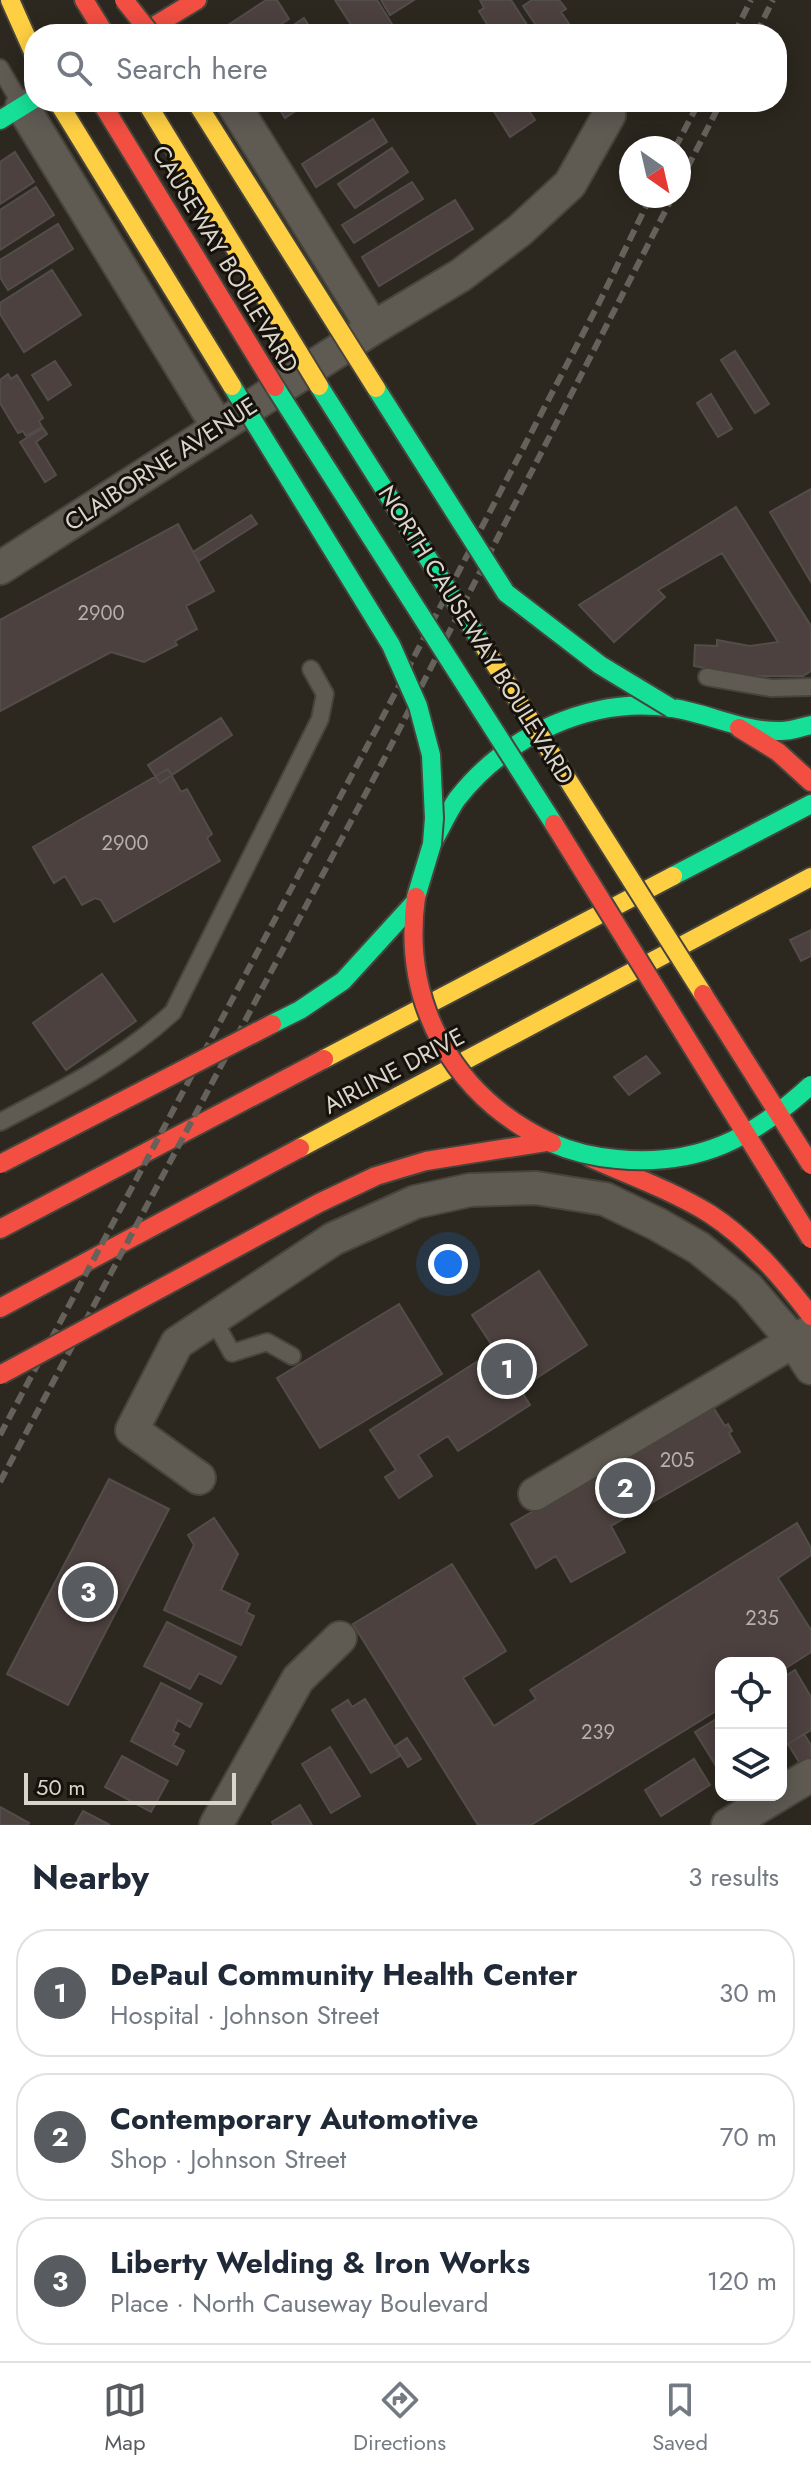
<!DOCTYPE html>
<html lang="en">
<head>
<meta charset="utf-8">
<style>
	body { margin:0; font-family:Jost,sans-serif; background:#f6f6f7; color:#1f2937 }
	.controls { position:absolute; right:24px; bottom:24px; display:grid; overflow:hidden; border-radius:16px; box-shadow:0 4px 20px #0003 }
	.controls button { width:72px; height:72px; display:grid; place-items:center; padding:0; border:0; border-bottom:2px solid #e0e1e3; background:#fff; color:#1f2937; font:40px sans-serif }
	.compass { position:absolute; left:619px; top:136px; width:72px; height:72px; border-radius:50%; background:#fff; box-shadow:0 4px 20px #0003; rotate:146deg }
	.scale { position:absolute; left:24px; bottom:20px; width:212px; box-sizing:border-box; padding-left:8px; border:4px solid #dad5cb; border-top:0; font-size:22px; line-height:28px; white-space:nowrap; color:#dad5cb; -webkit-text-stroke:6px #16120b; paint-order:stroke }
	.you { position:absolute; left:448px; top:1264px; width:28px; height:28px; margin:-20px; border:6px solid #fff; border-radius:50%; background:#1a73e8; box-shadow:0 0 0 12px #1a73e833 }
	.badge { display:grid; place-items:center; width:52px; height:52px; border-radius:50%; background:#585b5f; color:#fff; font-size:26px; font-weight:700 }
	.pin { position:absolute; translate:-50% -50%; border:4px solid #fff; box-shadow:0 2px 8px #0006 }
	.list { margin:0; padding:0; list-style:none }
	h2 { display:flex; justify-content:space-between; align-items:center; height:104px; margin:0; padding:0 32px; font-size:34px }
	h2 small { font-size:26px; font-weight:400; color:#747a83 }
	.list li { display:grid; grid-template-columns:52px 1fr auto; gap:24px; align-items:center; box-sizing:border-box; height:128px; margin:0 16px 16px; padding:0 16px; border:2px solid #e0e1e3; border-radius:32px }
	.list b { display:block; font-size:30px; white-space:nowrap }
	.list p { margin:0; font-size:26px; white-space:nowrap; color:#747a83 }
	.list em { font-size:26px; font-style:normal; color:#747a83 }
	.icon { flex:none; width:44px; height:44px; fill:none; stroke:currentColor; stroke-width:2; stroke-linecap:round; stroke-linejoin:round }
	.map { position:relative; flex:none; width:811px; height:1825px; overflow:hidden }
	.search { position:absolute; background:#fff; box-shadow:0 4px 20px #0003; left:24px; right:24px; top:24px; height:88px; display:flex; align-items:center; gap:20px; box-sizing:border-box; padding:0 28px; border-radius:32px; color:#747a83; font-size:30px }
	.sheet { height:536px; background:#fff }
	nav { display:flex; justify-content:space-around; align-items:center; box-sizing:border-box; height:112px; border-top:2px solid #e0e1e3; background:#fff; font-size:22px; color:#747a83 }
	nav a { display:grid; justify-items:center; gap:4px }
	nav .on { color:#585b5f }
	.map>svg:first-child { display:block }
	.building { fill:#4c413f; stroke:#524d4a; stroke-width:2 }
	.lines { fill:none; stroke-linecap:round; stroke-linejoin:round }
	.lane-casing { stroke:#47443c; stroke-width:20 }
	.street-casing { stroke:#47443c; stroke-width:36 }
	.fast-casing { stroke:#47443c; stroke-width:22 }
	.slow-casing { stroke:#47443c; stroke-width:22 }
	.jam-casing { stroke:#47443c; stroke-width:22 }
	.lane { stroke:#5f5b53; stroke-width:16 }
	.street { stroke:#5f5b53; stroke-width:32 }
	.fast { stroke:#16e098; stroke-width:18 }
	.slow { stroke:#ffcf43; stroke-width:18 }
	.jam { stroke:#f24e42; stroke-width:18 }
	.rail { stroke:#65625b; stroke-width:6; stroke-dasharray:12 6; stroke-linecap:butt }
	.fast-bridge-casing { stroke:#47443c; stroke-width:22; stroke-linecap:butt }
	.slow-bridge-casing { stroke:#47443c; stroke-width:22; stroke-linecap:butt }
	.jam-bridge-casing { stroke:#47443c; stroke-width:22; stroke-linecap:butt }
	.fast-bridge { stroke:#16e098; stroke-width:18 }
	.slow-bridge { stroke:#ffcf43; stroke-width:18 }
	.jam-bridge { stroke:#f24e42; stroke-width:18 }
	.labels { text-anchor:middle; stroke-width:6; stroke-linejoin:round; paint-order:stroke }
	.number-label { font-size:20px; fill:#b6b0a8 }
	.street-label { font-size:24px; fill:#dad5cb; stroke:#16120b }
</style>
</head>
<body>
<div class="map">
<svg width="811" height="1825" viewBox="0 0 811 1825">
	<rect width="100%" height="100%" fill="#2c281f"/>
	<!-- building -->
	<path class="building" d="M266 0H277L289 19 266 34H230L225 27Z
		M335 0H377L397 32 393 34H357Z
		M381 0H414L390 15Z
		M480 0H511L533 34H493L479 11 484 8Z
		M532 0H559L566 9 561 12 576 34H542L523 6Z
		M304 18 314 34H280Z
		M275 102H309L285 118Z
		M488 102H523L535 120 510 137Z
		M373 119 387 142 316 187 302 164Z
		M392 148 408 172 355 208 338 184Z
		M15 152 34 182 0 204V162Z
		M412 182 423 199 354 243 342 225Z
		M36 187 54 215 0 250V210Z
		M455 200 473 229 379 286 362 257Z
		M58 224 73 249 8 290 0 277V260Z
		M52 270 81 315 24 352 0 314V303Z
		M735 351 769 404 755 413 721 360Z
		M55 361 71 385 48 400 32 375Z
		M8 374 11 379 17 375 43 418 39 421 42 427 26 436 23 431 18 433 0 403V380Z
		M711 394 732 429 718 437 697 403Z
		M43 428 47 434 36 442 56 475 45 482 20 442Z
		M811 489V582L770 512Z
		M736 507 811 626V671L803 676H747L694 666 695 645 717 646V640L750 646 778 642 722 553 658 590 665 597 614 642 579 605Z
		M251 515 257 524 199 561 193 552Z
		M178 524 214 591 186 606 197 629 175 641 177 645 144 662 111 652 0 711V620Z
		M221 718 232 735 160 783 148 765Z
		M168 769 181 792 187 789 212 834 207 838 220 861 114 922 101 900 95 898 82 905 65 876 54 883 33 847Z
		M811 930V956L801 961 790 940Z
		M102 974 136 1021 66 1070 33 1023Z
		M646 1056 660 1073 629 1095 614 1077Z
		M539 1271 587 1345 520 1389 530 1405 458 1451 448 1436 418 1455 432 1476 399 1498 385 1477 396 1470 370 1430 495 1350 472 1315Z
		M399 1304 442 1374 320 1448 277 1378Z
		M713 1407 725 1426 728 1424 732 1431 729 1433 740 1452 611 1526 625 1552 571 1582 556 1556 536 1568 511 1524Z
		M109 1479 169 1509 68 1705 7 1674Z
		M214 1518 238 1554 221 1590 250 1604 246 1612 254 1616 241 1645 164 1610 194 1545 188 1535Z
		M797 1523 811 1548V1555L778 1578 811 1630V1652L781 1671V1663H721V1708L531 1825H478L353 1624 452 1564 506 1651 463 1678 494 1726 536 1699 530 1690Z
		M167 1622 236 1657 221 1684 199 1673 190 1689 144 1666Z
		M795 1670 811 1697V1730L781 1748V1679Z
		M161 1683 202 1704 190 1727 178 1720 173 1731 179 1734 173 1745 184 1751 177 1765 131 1741Z
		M365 1699 400 1756 371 1773 332 1710 348 1700 352 1707Z
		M721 1716V1774L695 1732Z
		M804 1734 811 1745V1758L801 1765 788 1744Z
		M407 1738 421 1759 408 1767 395 1746Z
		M330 1747 360 1796 331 1813 302 1764Z
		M122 1756 168 1781 151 1812 105 1787Z
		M694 1759 710 1785 661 1816 645 1790Z
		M300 1805 312 1825H273L272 1822Z
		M0 1807 29 1823 28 1825H0Z
		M83 1811 110 1825H75Z"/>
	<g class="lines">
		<!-- lane casing -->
		<g class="lane-casing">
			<path id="lane" d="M0 68 21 104
				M707 677 771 688 811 687
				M0 1122C62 1090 121 1060 173 1012L320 719 325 694 311 669
				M213 1319 232 1353 267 1342 292 1356"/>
		</g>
		<!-- street casing -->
		<g class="street-casing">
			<path id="street" d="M232 102 373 328
				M22 106 218 427
				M0 568 373 328 461 275 519 231 570 184 609 115
				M199 1478 132 1430 177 1343 333 1239 415 1202 470 1190 536 1188 605 1199 657 1224 699 1248 748 1288 794 1342 811 1368
				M535 1494 811 1331
				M781 1793 811 1775
				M216 1825 298 1679 340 1638
				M728 1825 778 1795"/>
		</g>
		<!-- fast casing -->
		<g class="fast-casing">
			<path id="fast" d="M0 120 34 99
				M433 842C441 828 448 812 457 799 507 735 593 695 673 708 710 714 744 732 781 731 791 731 801 727 811 725
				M673 876 811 804"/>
		</g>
		<!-- slow casing -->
		<g class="slow-casing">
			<path id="slow" d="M10 0 34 54
				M324 1059 673 876
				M300 1148 811 877"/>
		</g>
		<!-- jam casing -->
		<g class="jam-casing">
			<path id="jam" d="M84 0 105 34
				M141 34 197 0
				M739 728 778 752 811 782
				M591 1158C631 1176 673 1191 710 1214 750 1240 782 1278 811 1316
				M0 1229 324 1059
				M0 1308 300 1148"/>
		</g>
		<!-- lane -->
		<use href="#lane" class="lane"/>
		<!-- street -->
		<use href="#street" class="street"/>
		<!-- fast -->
		<use href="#fast" class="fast"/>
		<!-- slow -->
		<use href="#slow" class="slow"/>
		<!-- jam -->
		<use href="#jam" class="jam"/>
		<!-- rail -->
		<path class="rail" d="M734 34 751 0
			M756 34 773 0
			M675 148 699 102
			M679 184 721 102
			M0 1435 379 724 599 303 651 196
			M0 1482 383 761 673 196"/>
		<!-- fast-bridge casing -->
		<g class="fast-bridge-casing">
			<path id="fast-bridge" d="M232 386 391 645 418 706 431 755 434 818 432 844 416 897
				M319 386 486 650
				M275 387 554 824
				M376 388 506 593 600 665 671 708
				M272 1024 300 1010 343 981 415 902
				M552 1143C572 1152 595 1157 617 1159 698 1167 753 1138 811 1085"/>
		</g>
		<!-- slow-bridge casing -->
		<g class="slow-bridge-casing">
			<path id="slow-bridge" d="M58 102 232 386
				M146 102 319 386
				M196 102 376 388
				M486 650 703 994"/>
		</g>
		<!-- jam-bridge casing -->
		<g class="jam-bridge-casing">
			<path id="jam-bridge" d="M124 0 151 34
				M101 102 275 387
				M554 824 811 1239
				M416 897C401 1005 455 1098 552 1143
				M703 994 811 1165
				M0 1164 272 1024
				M0 1375 319 1203 376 1176 426 1161 546 1142"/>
		</g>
		<!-- fast-bridge -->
		<use href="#fast-bridge" class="fast-bridge"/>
		<!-- slow-bridge -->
		<use href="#slow-bridge" class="slow-bridge"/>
		<!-- jam-bridge -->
		<use href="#jam-bridge" class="jam-bridge"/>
	</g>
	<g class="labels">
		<!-- number labels -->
		<g class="number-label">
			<text x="101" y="620">2900</text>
			<text x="125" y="850">2900</text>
			<text x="677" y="1467">205</text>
			<text x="762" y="1625">235</text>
			<text x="598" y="1739">239</text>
		</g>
		<!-- street labels -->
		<g class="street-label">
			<text transform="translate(225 259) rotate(59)" y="8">CAUSEWAY BOULEVARD</text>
			<text transform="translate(161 464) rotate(-33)" y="8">CLAIBORNE AVENUE</text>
			<text transform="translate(476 635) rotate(58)" y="8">NORTH CAUSEWAY BOULEVARD</text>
			<text transform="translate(394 1071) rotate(-28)" y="8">AIRLINE DRIVE</text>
		</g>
	</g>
</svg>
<div class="controls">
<button><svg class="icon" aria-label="locate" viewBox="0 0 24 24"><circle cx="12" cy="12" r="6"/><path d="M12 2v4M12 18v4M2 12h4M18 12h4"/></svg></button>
<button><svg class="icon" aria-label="layers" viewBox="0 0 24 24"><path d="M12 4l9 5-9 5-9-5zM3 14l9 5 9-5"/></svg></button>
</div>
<svg class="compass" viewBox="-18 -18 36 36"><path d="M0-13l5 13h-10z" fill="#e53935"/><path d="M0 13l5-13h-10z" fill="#747a83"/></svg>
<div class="scale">50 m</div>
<div class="you"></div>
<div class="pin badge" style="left:507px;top:1369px">1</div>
<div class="pin badge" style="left:625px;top:1488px">2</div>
<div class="pin badge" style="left:88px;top:1592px">3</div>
<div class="search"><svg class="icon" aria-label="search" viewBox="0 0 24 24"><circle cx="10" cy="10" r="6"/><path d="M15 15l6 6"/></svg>Search here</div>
</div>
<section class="sheet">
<h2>Nearby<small>3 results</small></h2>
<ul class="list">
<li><span class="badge">1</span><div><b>DePaul Community Health Center</b><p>Hospital · Johnson Street</p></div><em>30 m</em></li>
<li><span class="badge">2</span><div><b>Contemporary Automotive</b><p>Shop · Johnson Street</p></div><em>70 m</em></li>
<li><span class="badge">3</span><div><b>Liberty Welding &amp; Iron Works</b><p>Place · North Causeway Boulevard</p></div><em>120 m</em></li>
</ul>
</section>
<nav>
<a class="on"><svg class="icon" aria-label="map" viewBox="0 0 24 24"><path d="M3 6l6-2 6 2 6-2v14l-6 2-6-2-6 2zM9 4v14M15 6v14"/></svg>Map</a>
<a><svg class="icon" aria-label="directions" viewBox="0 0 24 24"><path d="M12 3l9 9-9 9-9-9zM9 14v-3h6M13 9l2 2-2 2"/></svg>Directions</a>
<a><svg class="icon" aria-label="saved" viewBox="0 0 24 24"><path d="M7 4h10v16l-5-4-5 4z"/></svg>Saved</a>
</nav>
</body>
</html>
